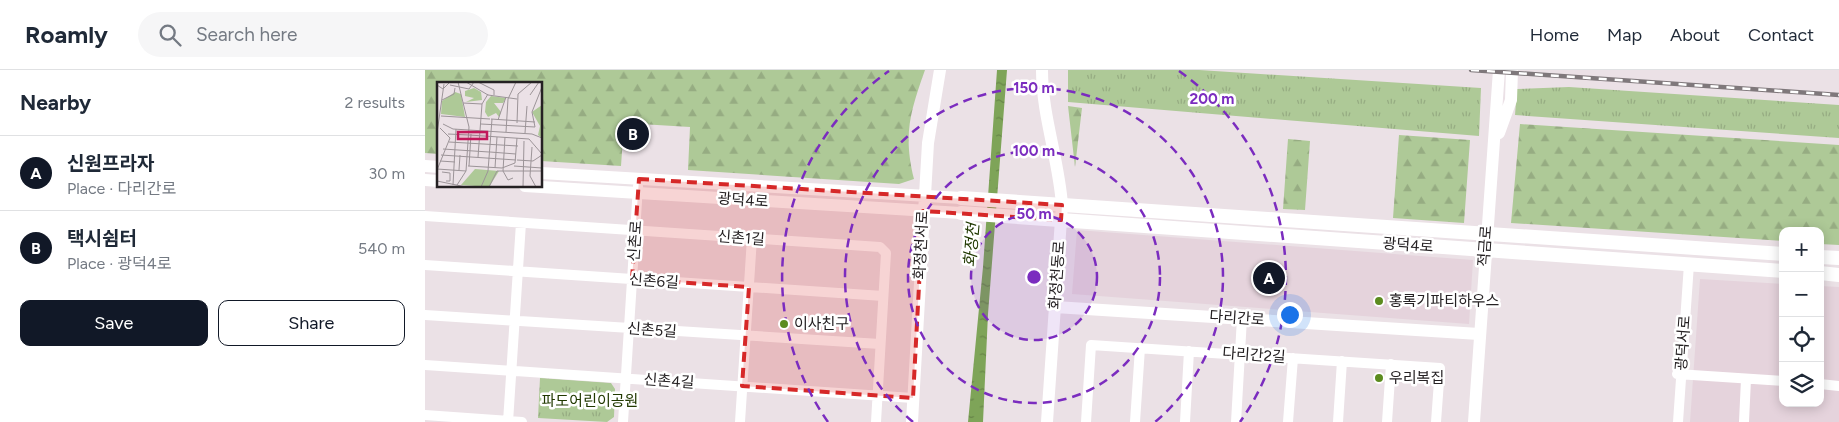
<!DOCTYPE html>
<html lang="en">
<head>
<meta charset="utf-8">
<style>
	body { margin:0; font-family:Figtree,"Noto Sans KR",sans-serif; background:#f6f6f7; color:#1f2937 }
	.controls { position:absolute; right:15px; bottom:15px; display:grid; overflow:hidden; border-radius:10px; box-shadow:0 2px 12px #0003 }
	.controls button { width:45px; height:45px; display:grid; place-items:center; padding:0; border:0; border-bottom:1px solid #e0e1e3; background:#fff; color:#1f2937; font:25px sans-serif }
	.you { position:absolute; left:864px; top:244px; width:18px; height:18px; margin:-12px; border:4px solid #fff; border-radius:50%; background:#1a73e8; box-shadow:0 0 0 8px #1a73e833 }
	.badge { display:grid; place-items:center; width:32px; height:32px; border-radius:50%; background:#111827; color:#fff; font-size:16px; font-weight:700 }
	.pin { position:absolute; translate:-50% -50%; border:2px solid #fff; box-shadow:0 1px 5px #0006 }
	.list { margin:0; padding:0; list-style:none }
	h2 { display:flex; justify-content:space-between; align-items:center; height:65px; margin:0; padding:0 20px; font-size:21px }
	h2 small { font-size:16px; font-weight:400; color:#747a83 }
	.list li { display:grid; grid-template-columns:32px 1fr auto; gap:15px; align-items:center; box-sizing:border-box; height:75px; padding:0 20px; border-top:1px solid #e0e1e3 }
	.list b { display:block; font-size:19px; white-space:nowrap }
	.list p { margin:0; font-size:16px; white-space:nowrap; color:#747a83 }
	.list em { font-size:16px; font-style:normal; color:#747a83 }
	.actions { display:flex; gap:10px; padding:15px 20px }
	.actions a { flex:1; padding:11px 0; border:1px solid #111827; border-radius:10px; text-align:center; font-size:18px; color:#111827 }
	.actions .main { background:#111827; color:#fff }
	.icon { flex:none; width:28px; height:28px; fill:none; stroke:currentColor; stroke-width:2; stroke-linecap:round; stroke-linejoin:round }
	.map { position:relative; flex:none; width:1414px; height:352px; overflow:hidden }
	header { display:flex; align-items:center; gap:30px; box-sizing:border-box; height:70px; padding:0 25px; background:#fff; border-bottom:1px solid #e0e1e3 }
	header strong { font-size:24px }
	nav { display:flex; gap:28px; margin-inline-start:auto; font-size:18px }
	.search { width:350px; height:45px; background:#f6f6f7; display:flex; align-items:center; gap:12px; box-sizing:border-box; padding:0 18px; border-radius:28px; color:#747a83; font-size:19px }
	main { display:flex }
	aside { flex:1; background:#fff }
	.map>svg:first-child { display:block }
	.built { fill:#e5d3dc }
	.forest { fill:url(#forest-firs) }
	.park { fill:url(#park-tufts) }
	.water { fill:url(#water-ripples) }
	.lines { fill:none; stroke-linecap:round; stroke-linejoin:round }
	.minor { stroke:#fff; stroke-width:10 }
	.tertiary { stroke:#fff; stroke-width:12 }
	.secondary { stroke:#fff; stroke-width:14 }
	.rail-casing { stroke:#7f787b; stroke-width:4.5 }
	.rail { stroke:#fff; stroke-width:2.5; stroke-dasharray:8; stroke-linecap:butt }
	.marked { fill:#d62828; fill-opacity:0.2; stroke:#d62828; stroke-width:4; stroke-dasharray:10 6; stroke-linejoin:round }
	.ring { fill:none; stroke:#7b2cbf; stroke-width:2.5; stroke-dasharray:9 6 }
	.poi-dot { fill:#5c8b1f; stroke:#fff; stroke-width:2 }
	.labels { text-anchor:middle; stroke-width:5; stroke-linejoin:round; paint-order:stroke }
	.street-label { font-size:15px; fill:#252123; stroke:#fff }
	.poi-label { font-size:15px; fill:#252123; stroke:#fff; text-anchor:start }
	.park-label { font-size:15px; fill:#213900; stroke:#fff }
	.water-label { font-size:16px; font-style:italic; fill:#203800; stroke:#fff }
	.inset-road { fill:none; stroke:#9c9498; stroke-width:1 }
	.view { fill:#c2185b; fill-opacity:0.15; stroke:#c2185b; stroke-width:2.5 }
	.inset-edge { fill:none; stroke:#252123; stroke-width:2.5 }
	.centre { fill:#7b2cbf; stroke:#fff; stroke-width:2.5 }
	.ring-label { font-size:15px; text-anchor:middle; font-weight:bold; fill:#7b2cbf; stroke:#fff; stroke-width:5; stroke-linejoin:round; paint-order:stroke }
</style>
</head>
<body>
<header>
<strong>Roamly</strong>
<div class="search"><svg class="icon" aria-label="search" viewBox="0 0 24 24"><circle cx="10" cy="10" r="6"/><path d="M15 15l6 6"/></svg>Search here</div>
<nav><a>Home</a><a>Map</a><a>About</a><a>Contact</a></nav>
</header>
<main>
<aside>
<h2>Nearby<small>2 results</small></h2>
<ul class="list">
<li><span class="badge">A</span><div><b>신원프라자</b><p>Place · 다리간로</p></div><em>30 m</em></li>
<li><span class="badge">B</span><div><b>택시쉼터</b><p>Place · 광덕4로</p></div><em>540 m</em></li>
</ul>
<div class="actions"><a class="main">Save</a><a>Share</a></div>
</aside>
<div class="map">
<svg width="1414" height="352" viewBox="0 0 1414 352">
	<defs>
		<pattern id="forest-firs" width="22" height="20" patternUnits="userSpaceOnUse" patternTransform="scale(1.25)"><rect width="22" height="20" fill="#aec997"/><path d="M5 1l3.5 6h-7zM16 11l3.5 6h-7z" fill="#96ac82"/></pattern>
		<pattern id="park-tufts" width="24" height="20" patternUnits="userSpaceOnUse" patternTransform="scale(1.25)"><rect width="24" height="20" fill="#aec997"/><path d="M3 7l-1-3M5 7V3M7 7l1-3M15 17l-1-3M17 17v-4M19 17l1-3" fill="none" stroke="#96ac82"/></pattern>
		<pattern id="water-ripples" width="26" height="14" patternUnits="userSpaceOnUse" patternTransform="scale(1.25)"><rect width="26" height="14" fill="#7ea458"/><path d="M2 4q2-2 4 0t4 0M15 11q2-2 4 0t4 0" fill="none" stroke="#678548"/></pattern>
	</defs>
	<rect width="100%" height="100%" fill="#ebe1e6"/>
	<!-- built -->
	<path class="built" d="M652 160 1048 190 1044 254 647 224Z
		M1275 209 1358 214V333H1395V216L1414 217V352H1265Z"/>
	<!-- forest -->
	<path class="forest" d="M0 0H500C485 42 478 65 489 109L474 114 263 100 265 57 199 53 196 96 116 91V14H14V84L0 83Z
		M643 36 657 38 650 97Z
		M1095 54 1414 75V175L1395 174V161H1358V171L1086 153Z
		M974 65 1045 70 1039 153 968 148Z
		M863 69 885 71 880 140 858 139Z"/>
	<!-- park -->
	<path class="park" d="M643 0H774L1056 18 1054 66 643 32Z
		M1144 17 1414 35V68L1090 45 1092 19Z
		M115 308 186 313 190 319 189 347 182 352 113 348Z"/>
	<!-- water -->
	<path class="water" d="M572 0H582L563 244 558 352H543L558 197Z"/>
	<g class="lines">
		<!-- minor -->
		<path class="minor" d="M0 146 455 177 461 183 451 352
			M0 195 458 226
			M0 245 455 274
			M0 295 488 328
			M1252 304 1358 311
			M1395 314 1414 316
			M0 345 97 352
			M83 352 96 153
			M198 352 213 116
			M315 352 327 168
			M661 352 666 275 1015 298 1011 352
			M710 352 715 278
			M760 352 764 281
			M811 352 817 248
			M863 352 868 288
			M913 352 917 291
			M962 352 966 294
			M1253 352 1264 194
			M1319 352 1321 309"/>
		<!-- tertiary -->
		<path class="tertiary" d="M617 0C617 46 634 90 637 135L622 352
			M1074 63 1086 30 1087 0
			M0 96 14 97
			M116 103 536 128
			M0 110 14 111
			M100 116 536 143
			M630 237 1054 264
			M487 352 503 73 515 0
			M1049 352 1074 0"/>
		<!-- secondary -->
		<path class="secondary" d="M536 128 1358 184
			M536 143 1358 201
			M1395 187 1414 188
			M1395 203 1414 205"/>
		<!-- rail casing -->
		<g class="rail-casing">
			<path id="rail" d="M1046 0 1414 25"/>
		</g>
		<!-- rail -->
		<use href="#rail" class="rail"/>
	</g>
	<!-- marked area -->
	<path class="marked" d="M214 109 637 135 636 150 498 141 488 328 317 316 324 217 207 209Z"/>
	<!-- distance rings -->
	<circle cx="609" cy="207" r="63" fill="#7b2cbf" fill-opacity=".12"/>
	<g class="ring">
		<circle cx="609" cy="207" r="63"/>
		<circle cx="609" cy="207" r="126"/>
		<path d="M488 352A189 189 0 1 1 730 352"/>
		<path d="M403 352A252 252 0 0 1 464 1M754 1A252 252 0 0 1 815 352"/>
	</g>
	<!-- markers -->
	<g class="poi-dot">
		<circle cx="954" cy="231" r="5"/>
		<circle cx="359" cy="254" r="5"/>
		<circle cx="954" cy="308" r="5"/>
	</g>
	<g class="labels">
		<!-- street labels -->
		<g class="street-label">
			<text transform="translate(318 130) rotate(4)" y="5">광덕4로</text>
			<text transform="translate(316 168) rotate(4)" y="5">신촌1길</text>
			<text transform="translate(210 171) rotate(-86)" y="5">신촌로</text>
			<text transform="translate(496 175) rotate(-87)" y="5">화정천서로</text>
			<text transform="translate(983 175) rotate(4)" y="5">광덕4로</text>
			<text transform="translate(1060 176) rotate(-86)" y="5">적금로</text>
			<text transform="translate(632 205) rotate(-86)" y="5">화정천동로</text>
			<text transform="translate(229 211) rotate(4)" y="5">신촌6길</text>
			<text transform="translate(812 248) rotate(4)" y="5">다리간로</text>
			<text transform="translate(227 260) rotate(4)" y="5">신촌5길</text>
			<text transform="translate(1258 273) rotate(-86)" y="5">광덕서로</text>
			<text transform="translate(829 285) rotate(4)" y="5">다리간2길</text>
			<text transform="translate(244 311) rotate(4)" y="5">신촌4길</text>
		</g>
		<!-- poi labels -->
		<g class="poi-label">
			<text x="964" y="236">홍록기파티하우스</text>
			<text x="369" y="259">이사친구</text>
			<text x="964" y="313">우리복집</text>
		</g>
		<!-- park labels -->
		<g class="park-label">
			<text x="165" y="336">파도어린이공원</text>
		</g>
		<!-- water labels -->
		<g class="water-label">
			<text transform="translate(546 175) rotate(-85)" y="6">화정천</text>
		</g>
	</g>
	<!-- overview -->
	<g transform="translate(12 12)">
		<rect width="105" height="105" fill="#ebe1e6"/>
		<path d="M37 6 44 10 45 18 29 20 37 16 28 14V9ZM105 23V56L101 53 103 44 95 30Z" fill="#aec997"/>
		<path d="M18 10 24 12 28 35 4 32 5 19ZM54 14 69 16 66 21H57L64 30 62 35 59 31 51 35 48 30 49 20ZM38 87 62 89 52 105 24 103Z" fill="#aec997"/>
		<path class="inset-road" d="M29 0 51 13 80 17M41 0 57 8V13M0 3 6 7 13 0M13 3 32 7 37 0M93 13 102 0M5 18 17 12 18 6M26 21 45 22M4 34 53 37M54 37 98 40M61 38 69 15M80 41 81 12 95 0M6 42 16 47 95 52 105 56M44 42 98 45 95 30 105 5M69 50 71 17 79 0M0 51 7 2M88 51 90 24M11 52 32 53M32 53 92 57 105 72M68 55 66 89 71 98 76 96M12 60 81 64M95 65 93 94 99 105M6 67 52 70M53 70 79 72M4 73 79 78M41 75 45 22 51 12M80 78 96 79 105 73M3 79 18 80M31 84 65 86 78 81 80 56M32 84 34 52M77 84 105 86M58 86 60 55M0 87 29 89M0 88 13 56 3 46M22 88 23 73M5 90 13 91V99H9M0 99 29 105M16 103 19 47M20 103 29 89 32 45 21 0M44 105 51 89 55 37M52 105 60 89H105M86 105 87 59"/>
		<path class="view" d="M21 50H50V57H21Z"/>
		<rect width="105" height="105" class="inset-edge"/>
	</g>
	<circle cx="609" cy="207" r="8" class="centre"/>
	<g class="ring-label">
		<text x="609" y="23">150 m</text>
		<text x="787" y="34">200 m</text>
		<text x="609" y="86">100 m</text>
		<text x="609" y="149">50 m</text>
	</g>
</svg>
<div class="controls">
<button>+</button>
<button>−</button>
<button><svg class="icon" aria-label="locate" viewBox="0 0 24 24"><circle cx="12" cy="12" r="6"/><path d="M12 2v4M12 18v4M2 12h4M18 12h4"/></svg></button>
<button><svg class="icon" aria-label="layers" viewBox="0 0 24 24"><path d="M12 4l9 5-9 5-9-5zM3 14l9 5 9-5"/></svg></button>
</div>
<div class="you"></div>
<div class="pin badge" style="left:844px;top:208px">A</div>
<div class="pin badge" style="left:208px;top:64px">B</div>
</div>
</main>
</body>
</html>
